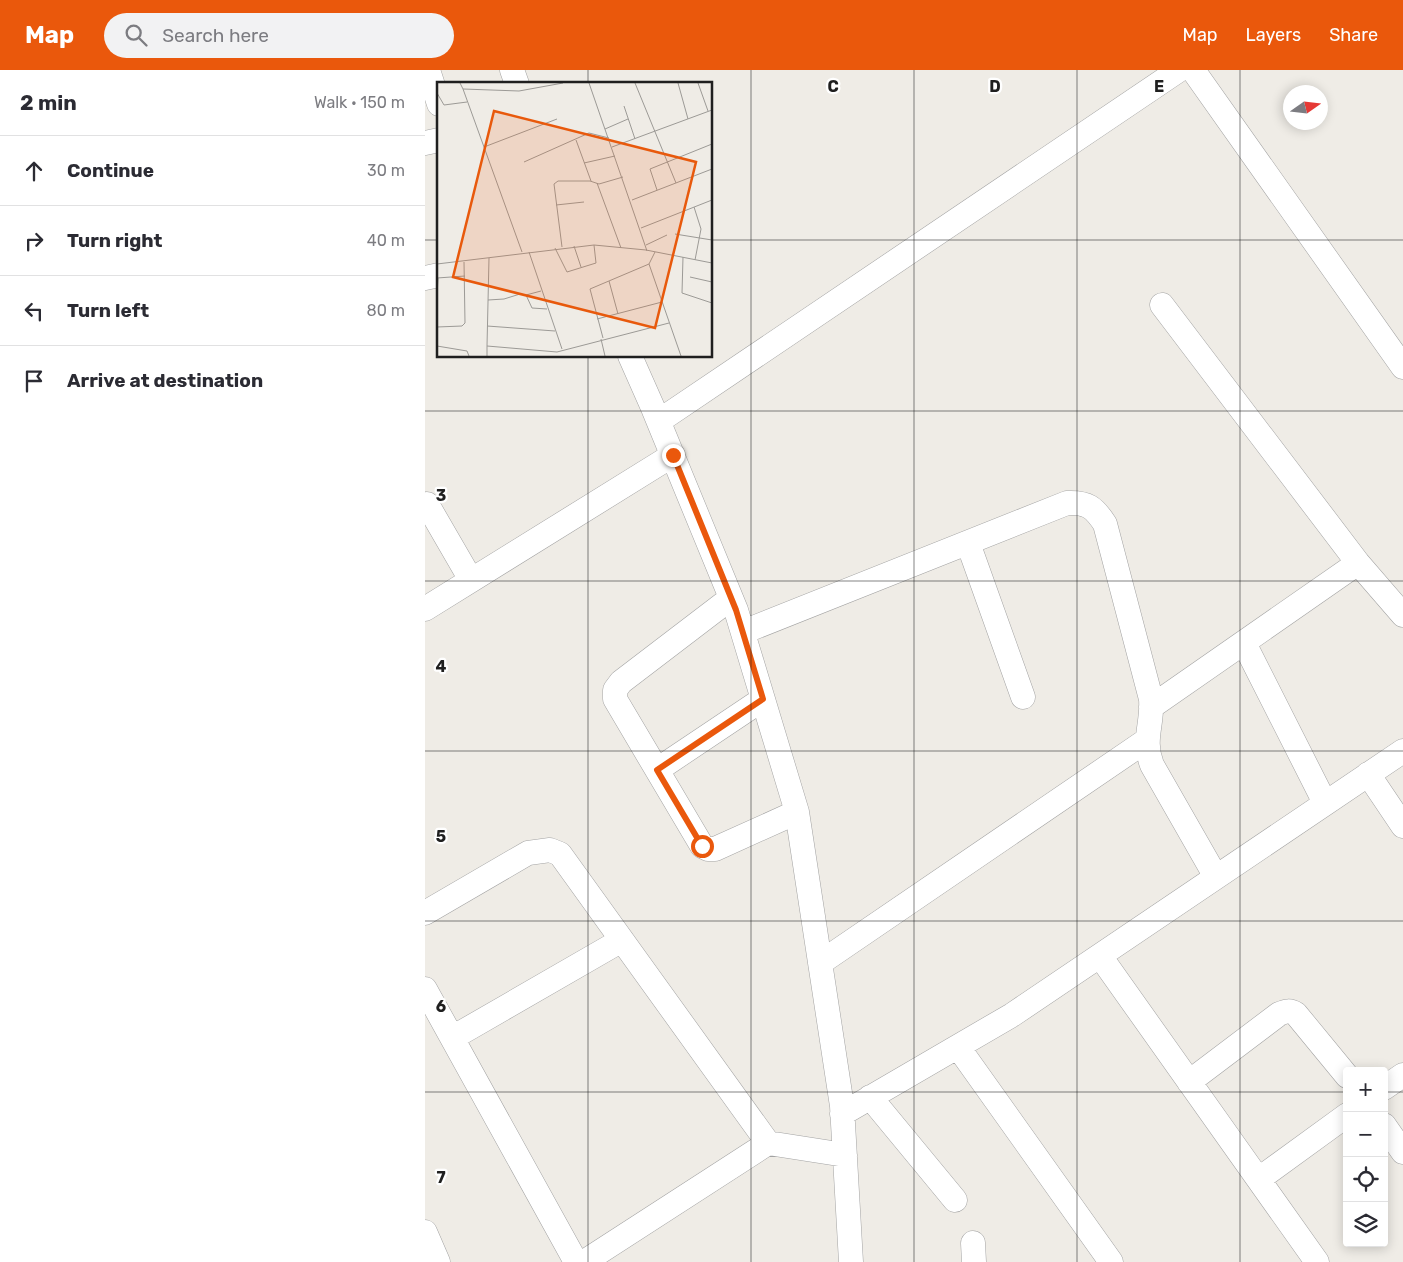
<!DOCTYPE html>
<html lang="en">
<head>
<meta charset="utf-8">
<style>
	body { margin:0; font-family:Rubik,sans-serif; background:#f2f2f3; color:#2b2b33 }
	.controls { position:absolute; right:15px; bottom:15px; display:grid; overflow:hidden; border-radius:5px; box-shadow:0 2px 12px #0003 }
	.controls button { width:45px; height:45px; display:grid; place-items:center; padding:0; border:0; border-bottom:1px solid #e1e1e2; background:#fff; color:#2b2b33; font:25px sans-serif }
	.compass { position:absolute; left:858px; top:15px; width:45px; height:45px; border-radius:50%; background:#fff; box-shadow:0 2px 12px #0003; rotate:76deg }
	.stop { position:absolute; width:15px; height:15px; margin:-11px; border:4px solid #ea580c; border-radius:50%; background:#fff }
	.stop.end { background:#ea580c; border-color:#fff; box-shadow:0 1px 5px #0008 }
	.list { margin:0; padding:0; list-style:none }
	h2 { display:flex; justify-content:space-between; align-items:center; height:65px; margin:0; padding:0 20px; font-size:21px }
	h2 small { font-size:16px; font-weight:400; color:#7c7c81 }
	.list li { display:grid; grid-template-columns:32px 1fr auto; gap:15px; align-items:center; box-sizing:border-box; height:70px; padding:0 20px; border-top:1px solid #e1e1e2 }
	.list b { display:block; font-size:19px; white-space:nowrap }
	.list em { font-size:16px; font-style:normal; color:#7c7c81 }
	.icon { flex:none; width:28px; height:28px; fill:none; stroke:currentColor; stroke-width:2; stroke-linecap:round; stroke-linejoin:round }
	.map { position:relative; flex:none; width:978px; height:1192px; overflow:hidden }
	header { display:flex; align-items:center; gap:30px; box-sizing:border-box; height:70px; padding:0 25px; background:#ea580c; color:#fff }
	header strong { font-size:24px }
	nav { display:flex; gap:28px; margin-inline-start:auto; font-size:18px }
	.search { width:350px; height:45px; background:#f2f2f3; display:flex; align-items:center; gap:12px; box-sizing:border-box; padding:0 18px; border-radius:28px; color:#7c7c81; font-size:19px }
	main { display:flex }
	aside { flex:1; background:#fff }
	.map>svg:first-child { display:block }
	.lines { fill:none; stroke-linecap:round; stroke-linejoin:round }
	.minor-casing { stroke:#a3a3a3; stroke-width:25 }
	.minor { stroke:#fff; stroke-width:24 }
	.route { stroke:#ea580c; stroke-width:6 }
	.grid { fill:none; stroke:#1f1f1f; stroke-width:1; stroke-opacity:0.55 }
	.inset-road { fill:none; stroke:#9c9a96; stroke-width:1 }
	.view { fill:#e8590c; fill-opacity:0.15; stroke:#e8590c; stroke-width:2.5 }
	.inset-edge { fill:none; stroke:#1f1f1f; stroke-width:2.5 }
	.grid-label { font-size:16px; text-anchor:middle; font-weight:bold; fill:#1f1f1f; stroke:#fff; stroke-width:4.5; stroke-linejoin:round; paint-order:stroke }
</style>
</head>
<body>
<header>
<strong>Map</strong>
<div class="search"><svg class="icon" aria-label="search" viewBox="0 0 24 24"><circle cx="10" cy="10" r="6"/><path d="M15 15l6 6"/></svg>Search here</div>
<nav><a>Map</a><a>Layers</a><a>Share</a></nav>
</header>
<main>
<aside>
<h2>2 min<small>Walk · 150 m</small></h2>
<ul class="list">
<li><svg class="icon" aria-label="ahead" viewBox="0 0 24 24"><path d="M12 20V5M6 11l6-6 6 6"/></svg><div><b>Continue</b></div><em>30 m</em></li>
<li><svg class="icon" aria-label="right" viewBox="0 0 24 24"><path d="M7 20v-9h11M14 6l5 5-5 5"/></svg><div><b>Turn right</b></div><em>40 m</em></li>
<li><svg class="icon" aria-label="left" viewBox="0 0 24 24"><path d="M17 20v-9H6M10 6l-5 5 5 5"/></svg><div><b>Turn left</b></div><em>80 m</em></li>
<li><svg class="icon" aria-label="arrive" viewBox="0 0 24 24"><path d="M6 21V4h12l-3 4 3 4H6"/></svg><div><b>Arrive at destination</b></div></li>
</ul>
</aside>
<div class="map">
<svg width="978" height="1192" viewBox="0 0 978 1192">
	<rect width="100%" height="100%" fill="#efece6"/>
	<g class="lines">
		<!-- minor casing -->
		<g class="minor-casing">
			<path id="minor" d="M3 0 14 34
				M87 0 92 14
				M768 0 978 297
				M0 73 14 70
				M0 208 14 205
				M737 235 933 493 978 545
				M205 286 228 338 311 540 372 742 417 1036 426 1192
				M234 351 754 0
				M2 434 46 510
				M543 473 598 627
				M306 528 196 612 190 620V629L277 776 283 779H290L372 742
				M0 539 248 385
				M318 562 642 433C662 432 669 437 680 454L726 629C728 655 717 669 727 695L791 807
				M819 573 900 733
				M726 637 933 493
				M232 700 338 629
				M943 704 978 756
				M0 843 103 783 125 780 135 784 343 1073
				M675 886 892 1192
				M395 893 722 670
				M0 919 151 1192
				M27 968 197 870
				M533 977 686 1192
				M764 1012 854 944C861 941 865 940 871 944L922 1006
				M959 1018 978 1005
				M445 1027 530 1130
				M417 1044 587 945 978 681
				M959 1055 978 1082
				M834 1109 922 1045
				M0 1162 13 1192
				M548 1173 549 1192
				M159 1192 343 1073 420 1085"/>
		</g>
		<!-- minor -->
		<use href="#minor" class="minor"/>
	</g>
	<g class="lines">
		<!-- route -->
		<path class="route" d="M248 385 311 540 338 629 232 700 277 776"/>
	</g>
	<!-- grid -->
	<path class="grid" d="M163 0V14M326 0V1192M489 0V1192M652 0V1192M815 0V1192M0 170H14M286 170H978M163 286V1192M0 341H978M0 511H978M0 681H978M0 851H978M0 1022H922M959 1022H978"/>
	<!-- overview -->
	<g transform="translate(12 12)">
		<rect width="275" height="275" fill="#efece6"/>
		<path class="inset-road" d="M23 1 26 7 82 9 126 1M152 1 210 169M198 1 239 101M241 1 251 37M261 1 271 29M26 7 85 170M0 11 7 23 30 20M187 24 198 57M168 47 191 37M139 58 154 99M47 65 120 37M175 65 275 28M87 80 152 51 172 56M147 81 178 74M160 101 184 166M220 108 213 87 275 62M195 118 275 87M119 123 147 120M257 125 264 147 258 178M204 146 275 118M238 152 275 158M209 163 230 153M137 164 144 185M125 165 117 102 121 99H153L162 102 186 95M118 166 130 190 159 181 157 163M92 170 125 267M218 170 212 182 244 274M246 175 245 211 275 221M0 182 157 163 209 168 275 181M253 195 275 200M0 196 28 194M172 199 181 232M89 213 104 209M0 214 1 196M51 218 67 217 83 212 89 213 95 226 110 227M160 237 225 220M50 244 118 249M0 245 25 244 28 241 27 180M166 256 153 207 212 182M164 257 168 274M0 264 30 269 32 274M50 264 52 176M50 274V264L120 270 232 241"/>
		<path class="view" d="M57 29 259 80 218 246 16 195Z"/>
		<rect width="275" height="275" class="inset-edge"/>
	</g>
	<g class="grid-label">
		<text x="408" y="22">C</text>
		<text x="570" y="22">D</text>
		<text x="734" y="22">E</text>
		<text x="16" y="431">3</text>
		<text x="16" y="602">4</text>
		<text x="16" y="772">5</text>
		<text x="16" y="942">6</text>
		<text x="16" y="1113">7</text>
	</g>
</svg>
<div class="controls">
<button>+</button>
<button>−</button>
<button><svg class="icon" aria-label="locate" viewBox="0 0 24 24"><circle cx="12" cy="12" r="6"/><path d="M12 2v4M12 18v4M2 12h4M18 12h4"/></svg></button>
<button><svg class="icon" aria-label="layers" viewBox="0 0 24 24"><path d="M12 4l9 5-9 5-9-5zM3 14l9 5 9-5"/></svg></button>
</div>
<svg class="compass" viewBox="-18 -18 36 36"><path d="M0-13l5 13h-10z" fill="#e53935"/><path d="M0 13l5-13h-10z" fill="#7c7c81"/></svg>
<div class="stop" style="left:277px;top:776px"></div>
<div class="stop end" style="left:248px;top:385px"></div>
</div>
</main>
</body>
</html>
